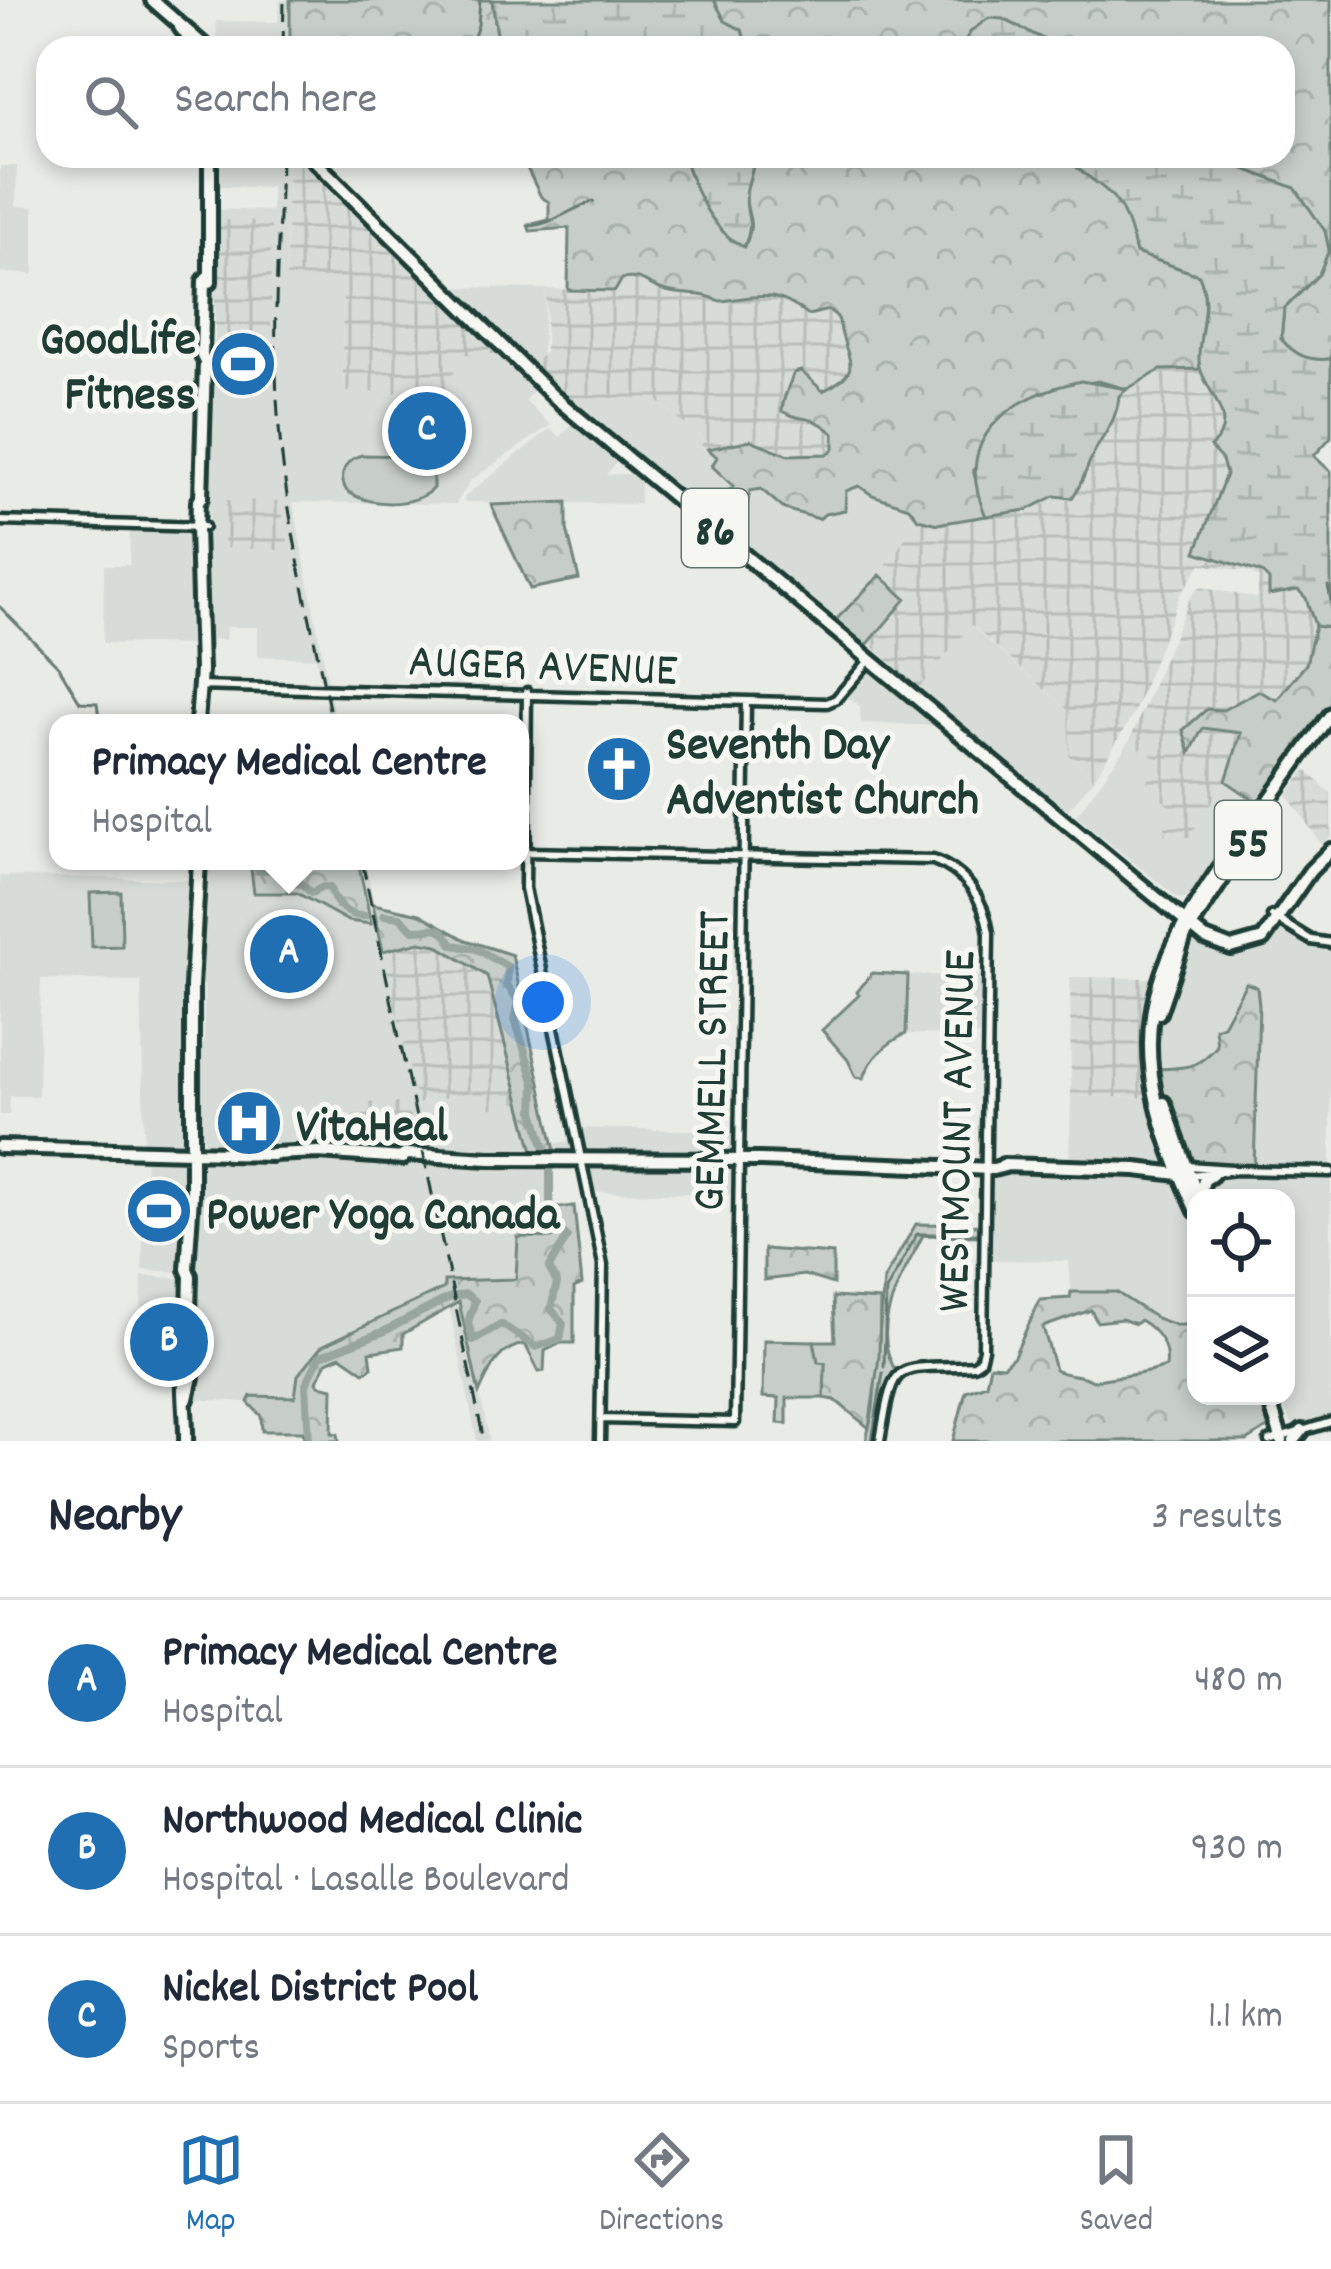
<!DOCTYPE html>
<html lang="en">
<head>
<meta charset="utf-8">
<style>
	body { margin:0; font-family:Dekko,sans-serif; background:#f6f6f7; color:#1f2937 }
	.controls { position:absolute; right:36px; bottom:36px; display:grid; overflow:hidden; border-radius:24px; box-shadow:0 6px 18px #0003 }
	.controls button { width:108px; height:108px; display:grid; place-items:center; padding:0; border:0; border-bottom:3px solid #e0e1e3; background:#fff; color:#1f2937; font:60px sans-serif }
	.you { position:absolute; left:543px; top:1002px; width:42px; height:42px; margin:-30px; border:9px solid #fff; border-radius:50%; background:#1a73e8; box-shadow:0 0 0 18px #1a73e833 }
	.badge { display:grid; place-items:center; width:78px; height:78px; border-radius:50%; background:#1f6fb2; color:#fff; font-size:39px; font-weight:700 }
	.pin { position:absolute; translate:-50% -50%; border:6px solid #fff; box-shadow:0 3px 12px #0006 }
	.popup { position:absolute; left:49px; top:714px; width:480px; height:156px; box-sizing:border-box; display:grid; place-content:center; border-radius:24px; background:#fff; filter:drop-shadow(0 3px 9px #0005); font-size:39px; white-space:nowrap; color:#747a83 }
	.popup b { font-size:45px; color:#1f2937 }
	.popup::after { content:''; position:absolute; left:50%; top:100%; margin-left:-24px; border:24px solid transparent; border-top-color:#fff }
	.list { margin:0; padding:0; list-style:none }
	h2 { display:flex; justify-content:space-between; align-items:center; height:156px; margin:0; padding:0 48px; font-size:51px }
	h2 small { font-size:39px; font-weight:400; color:#747a83 }
	.list li { display:grid; grid-template-columns:78px 1fr auto; gap:36px; align-items:center; box-sizing:border-box; height:168px; padding:0 48px; border-top:3px solid #e0e1e3 }
	.list b { display:block; font-size:45px; white-space:nowrap }
	.list p { margin:0; font-size:39px; white-space:nowrap; color:#747a83 }
	.list em { font-size:39px; font-style:normal; color:#747a83 }
	.icon { flex:none; width:66px; height:66px; fill:none; stroke:currentColor; stroke-width:2; stroke-linecap:round; stroke-linejoin:round }
	.map { position:relative; flex:none; width:1331px; height:1441px; overflow:hidden }
	.search { position:absolute; background:#fff; box-shadow:0 6px 18px #0003; left:36px; right:36px; top:36px; height:132px; display:flex; align-items:center; gap:30px; box-sizing:border-box; padding:0 42px; border-radius:36px; color:#747a83; font-size:45px }
	.sheet { height:660px; background:#fff }
	nav { display:flex; justify-content:space-around; align-items:center; box-sizing:border-box; height:168px; border-top:3px solid #e0e1e3; background:#fff; font-size:33px; color:#747a83 }
	nav a { display:grid; justify-items:center; gap:6px }
	nav .on { color:#1f6fb2 }
	.map>svg:first-child { display:block }
	.built { fill:#d8dcd8 }
	.industrial { fill:url(#industrial-grid) }
	.grass { fill:url(#grass-tufts); stroke:#73867e; stroke-width:3 }
	.forest { fill:url(#forest-crowns); stroke:#73867e; stroke-width:3; fill-rule:evenodd }
	.wetland { fill:url(#wetland-marsh); stroke:#73867e; stroke-width:3 }
	.green { fill:#c7cec9; stroke:#73867e; stroke-width:3 }
	.lines { fill:none; stroke-linecap:round; stroke-linejoin:round }
	.stream { stroke:#687c75; stroke-width:3 }
	.river { stroke:#99a6a0; stroke-width:8 }
	.minor-casing { stroke:#1f3d34; stroke-width:15 }
	.major-casing { stroke:#1f3d34; stroke-width:20 }
	.minor { stroke:#f6f6f2; stroke-width:6 }
	.major { stroke:#f6f6f2; stroke-width:10 }
	.rail { stroke:#1f3d34; stroke-width:3; stroke-dasharray:18 9; stroke-linecap:butt }
	.labels { text-anchor:middle; stroke-width:10; stroke-linejoin:round; paint-order:stroke }
	.shield { fill:#f6f6f2; stroke:#60746d; stroke-width:3 }
	.shield-label { font-size:45px; font-weight:bold; fill:#1f3d34 }
	.poi-label { font-size:48px; font-weight:bold; fill:#1f3d34; stroke:#f6f6f2; text-anchor:start }
	.street-label { font-size:48px; fill:#1f3d34; stroke:#f6f6f2 }
</style>
</head>
<body>
<div class="map">
<svg width="1331" height="1441" viewBox="0 0 1331 1441">
	<defs>
		<pattern id="industrial-grid" width="8" height="8" patternUnits="userSpaceOnUse" patternTransform="scale(3)"><rect width="8" height="8" fill="#d8dcd8"/><path d="M0 4h8M4 0v8" fill="none" stroke="#b9beba"/></pattern>
		<pattern id="grass-tufts" width="24" height="20" patternUnits="userSpaceOnUse" patternTransform="scale(3)"><rect width="24" height="20" fill="#c7cec9"/><path d="M3 7l-1-3M5 7V3M7 7l1-3M15 17l-1-3M17 17v-4M19 17l1-3" fill="none" stroke="#aab2ad"/></pattern>
		<pattern id="forest-crowns" width="20" height="18" patternUnits="userSpaceOnUse" patternTransform="scale(3)"><rect width="20" height="18" fill="#c7cec9"/><path d="M2 6a3 3 0 1 1 6 0M12 15a3 3 0 1 1 6 0" fill="none" stroke="#aab2ad"/></pattern>
		<pattern id="wetland-marsh" width="20" height="14" patternUnits="userSpaceOnUse" patternTransform="scale(3)"><rect width="20" height="14" fill="#c7cec9"/><path d="M1 5h8M5 5V1M11 12h8M15 12V8" fill="none" stroke="#aab2ad"/></pattern>
	</defs>
	<rect width="100%" height="100%" fill="#e9ebe7"/>
	<filter id="ink" filterUnits="userSpaceOnUse"><feTurbulence type="fractalNoise" baseFrequency=".00833" numOctaves="2"/><feDisplacementMap in="SourceGraphic" scale="24" xChannelSelector="R" yChannelSelector="G"/><feConvolveMatrix kernelMatrix="1 2 1 2 8 2 1 2 1" color-interpolation-filters="sRGB"/></filter>
	<g filter="url(#ink)">
		<!-- built -->
		<path class="built" d="M280 0H290L289 48H218L216 21 278 22Z
			M216 156H288L286 276 343 279 342 367 346 391 455 353 509 354 443 287 546 289 540 383 525 401 551 425 470 481 456 504 293 502 335 719 434 723H329L316 658 258 656V627H226L225 640 205 639 215 335H270L215 220V209L271 211V187L215 186Z
			M0 166H17L16 206 34 207V274L0 273Z
			M558 397 655 399 705 442 701 447 717 457 747 496 750 491 761 489 784 509 810 518 819 519 845 510 846 491 859 486 909 507 918 519 880 575 831 625 624 453 606 475 640 473V504L464 502 465 496 550 429 561 437 578 415Z
			M130 528 193 530V645L103 643 104 565H129Z
			M970 625 1068 710 1069 756 1094 779 1068 810 919 688Z
			M872 665 945 726 861 723 860 706 845 696Z
			M1129 742 1160 761 1169 806 1165 835 1189 836 1226 781 1261 805 1191 897 1179 899 1076 816Z
			M205 861H250L254 893H297L348 921 371 923 358 861H365L417 1104 474 1092 479 1110 522 1102 535 1159 547 1160 551 1177 552 1209 544 1210 555 1232 516 1279 444 1281 445 1288 322 1346 295 1397 251 1396 248 1402 194 1399V1276L198 1270 199 1227 195 1222 196 1186 204 1160 228 1150 205 1144 197 1117 200 1050 204 1043V986L201 981Z
			M0 876 189 880 188 1033 185 1138 182 1143 144 1144 141 981 41 979 38 1096H10L9 1115H0Z
			M1279 931 1306 944 1331 939V1429L1299 1439 1282 1404 1272 1406 1269 1396H1286V1198H1200L1212 1175 1254 1169 1257 987 1246 984 1223 1025 1213 1034 1217 1046 1208 1056 1184 1071 1158 1069 1157 1051 1158 1017 1190 942 1199 940 1237 956 1263 948Z
			M908 975 988 976V1036L906 1034Z
			M1071 1096 1153 1098 1170 1161 1164 1166 1144 1165 1180 1186 1196 1211V1325H1175L1156 1318 1116 1292H1071L1069 1261 985 1260 986 1169 1069 1167Z
			M575 1128 740 1131V1159L712 1162 740 1166 739 1194 589 1192 583 1163 556 1156 553 1144 577 1139Z
			M146 1153 186 1156 181 1272 142 1270Z
			M142 1276 184 1278 181 1370 140 1369Z
			M460 1302 468 1341 490 1441H477L449 1306Z"/>
		<!-- industrial -->
		<path class="industrial" d="M288 156H310L512 354H455L454 394 346 392 342 367 343 279 286 277Z
			M215 220 271 221V335H215Z
			M629 277 642 278 660 289 710 295 714 299 772 295 791 302 808 315 823 310 837 315 853 363 850 370 823 391 815 387 809 378H792L800 417H812L834 434V449L828 454 788 455 751 440 708 449 700 447 704 441 655 399 558 397 557 392 527 369 545 352 546 289 615 291 619 282Z
			M1201 369 1213 388 1222 423 1219 439 1226 474 1211 516 1202 529 1206 558 1262 573 1278 594 1298 590 1305 598 1315 626 1306 664 1277 701 1258 691 1223 710 1207 709 1184 730 1190 751 1203 728 1242 732 1226 781 1189 837 1164 835 1169 806 1145 784 1160 761 1129 742 1190 597 1199 587 1257 598 1259 578 1248 572 1201 564 1180 595 1133 715 1094 779 1069 756 1068 710 971 625 919 688 869 643 906 600 880 575 918 519 938 524 1027 510 1036 503 1065 496 1118 415 1119 396 1131 385 1161 370Z
			M226 500 280 501 290 550 224 548Z
			M1306 770 1331 793V837L1321 844 1287 795Z
			M427 942 446 948 463 964 487 976 522 1102 478 1111 473 1092 417 1104 383 951Z
			M1070 977 1155 978 1150 1004 1153 1098 1071 1096Z
			M350 1102 408 1103 417 1154 363 1156Z"/>
		<!-- grass -->
		<path class="grass" d="M916 1224 986 1225V1236L923 1235C903 1276 866 1330 898 1374L892 1382 881 1441H866L873 1409 884 1279Z"/>
		<!-- forest -->
		<path class="forest" d="M290 0H492L499 48H444L443 43H436V48H290Z
			M714 0H1331V359C1308 361 1296 356 1281 339L1284 309 1319 274 1329 250 1325 231 1295 188 1244 169 1222 156H1283V48H1061L1003 19 972 30 960 48H747L742 30 725 21Z
			M521 156H684C693 189 710 214 731 240L747 241C755 218 747 219 746 199 745 183 755 173 753 156H1063L1111 192 1127 214 1136 253 1199 275C1213 308 1195 336 1201 369L1161 370 1127 389 1098 381 1041 392 973 470 986 516 938 524 918 519 909 507 872 495 859 486 846 491 845 510 825 514 819 519 784 509 761 489 750 491 747 506 740 508 726 495 733 486 712 466 717 457 708 449 751 440 788 455 828 454 834 449V434C812 413 802 423 782 411 782 400 790 383 794 373L801 371 823 391C860 372 851 366 842 335 838 321 842 318 828 310L808 315C773 288 757 297 720 301 701 291 680 297 660 289 644 283 641 276 622 279L615 291 568 290 569 228 530 231 528 225 549 220V202L541 197Z
			M567 502V529L579 579 530 589 491 505Z
			M880 575 906 599 862 651 831 625Z
			M1315 626 1331 628V713L1261 805 1226 781 1241 733 1203 728 1190 753 1183 730 1207 709 1223 710 1258 691 1277 700 1306 664Z
			M250 861H358L371 924 348 921 297 893H254Z
			M373 904 420 914 466 940 512 955 556 1156 535 1159 487 976 437 945 420 942 383 951Z
			M1246 983 1257 987 1259 1005 1254 1170 1187 1166 1162 1098 1158 1069C1186 1067 1196 1070 1217 1046L1215 1028 1223 1025Z
			M574 1206 582 1284 574 1288V1343H561L545 1351 544 1371 539 1372 525 1344C498 1348 490 1369 479 1393L459 1302 403 1334V1347L370 1352 372 1367 364 1372 341 1356 327 1362 317 1381 319 1385 333 1388 332 1433 338 1434 339 1441H304L303 1431H262L261 1416 248 1402 251 1396 295 1397 298 1375 322 1346 444 1288V1281L516 1279 518 1237 552 1238 555 1231 541 1210Z
			M764 1249 833 1254V1284L804 1275 764 1280Z
			M1071 1292H1116L1156 1318 1175 1325H1196V1396H1258L1269 1427 1247 1441H953L966 1391 986 1384 990 1365 1003 1366 1014 1356 1040 1300 1070 1298ZM1091 1310 1097 1322 1122 1319 1135 1324 1140 1320C1158 1331 1169 1345 1166 1367 1142 1376 1118 1375 1093 1381 1080 1373 1069 1377 1055 1370L1043 1327Z
			M833 1297 880 1300 879 1357 869 1428 835 1400 824 1398 825 1364 818 1363 814 1341H835Z"/>
		<!-- wetland -->
		<path class="wetland" d="M492 0H714L725 21 742 30 747 48H499Z
			M989 18 1003 19 1061 48H960L972 30Z
			M684 156H753C755 172 746 181 746 197 746 221 755 221 744 247 712 232 693 188 684 156Z
			M1063 156H1222L1244 169 1295 188 1325 231 1329 250 1319 274 1284 309 1281 339C1296 356 1308 361 1331 359V437L1314 456 1331 472V628L1315 626 1306 598 1298 590 1269 595V580L1262 573 1196 552 1226 474 1222 460 1210 447C1244 419 1200 388 1199 361 1198 329 1213 306 1199 275L1136 253C1120 186 1109 197 1063 156Z
			M1081 381 1127 389 1119 396C1117 424 1100 437 1090 461 1084 476 1082 484 1072 498L1055 496 1027 510 986 516C950 437 1011 396 1081 381Z"/>
		<!-- green -->
		<path class="green" d="M362 455 415 456 433 468V488C416 508 366 507 346 490 338 475 345 459 362 455Z
			M121 892 122 946 92 947 90 893Z
			M872 973 908 975 906 1034C888 1042 870 1058 864 1078L856 1077 848 1060 822 1030 859 995 857 992Z
			M764 1340 814 1341 818 1362 825 1363 824 1398H787V1424L778 1423 779 1398 763 1397Z"/>
		<g class="lines">
			<!-- stream -->
			<path class="stream" d="M470 48 478 25 480 0
				M530 226C554 224 572 208 594 201
				M1328 586 1331 601
				M0 607 59 667 80 702 97 703 99 718 106 723
				M966 1234H979
				M884 1367 886 1291 917 1234H954
				M872 1441 883 1373"/>
			<!-- river -->
			<path class="river" d="M252 861 259 870 287 869 290 883 302 884 311 893 323 887 330 888C333 903 348 917 364 916
				M384 915 400 917 413 930C436 930 439 921 453 945L477 949 508 967 507 985 519 1002 515 1019 535 1084 534 1111 545 1149
				M550 1169V1201
				M309 1441 306 1384 320 1356 385 1331 448 1298 466 1294 475 1301 468 1322 473 1340 501 1324 536 1347 560 1339 563 1323 551 1309 557 1283 549 1268 567 1237 558 1227 551 1210"/>
			<!-- minor casing -->
			<g class="minor-casing">
				<path id="minor" d="M0 521 204 527
					M198 686 827 703 836 699 868 662
					M527 692 525 888 603 1265 600 1441
					M525 852 933 860C966 872 984 899 989 933L983 1349 980 1361 974 1365C893 1371 895 1353 880 1441
					M1272 916 1311 940 1331 943
					M1187 1166 1232 1169
					M1191 1175 1236 1170 1331 1172
					M601 1419 735 1422 746 701
					M1269 1441 1331 1422"/>
			</g>
			<!-- major casing -->
			<g class="major-casing">
				<path id="major" d="M152 0 207 48
					M180 27 196 48
					M210 156V282
					M310 156 554 397 1205 938 1231 948 1263 939 1310 871 1331 850
					M197 723 201 670 197 527 198 502 201 498 205 362 202 356 204 281 207 277
					M1159 1013 1185 936 1242 849
					M1164 1103 1198 1198
					M0 1147 230 1153
					M226 1154 273 1155
					M272 1154 319 1152 403 1158
					M401 1157 406 1154 489 1159 761 1160 993 1169 1005 1166
					M1003 1165 1136 1169 1187 1175
					M1200 1195 1204 1180 1212 1175
					M1196 1211C1120 1045 1139 975 1245 833 1275 794 1302 753 1331 714
					M1268 1396 1282 1441
					M187 1399 192 1377 188 1348
					M186 1441C187 1414 179 1371 188 1348L190 1276 187 1269 192 1196V986L199 861
					M1294 1441 1302 1431"/>
			</g>
			<!-- minor -->
			<use href="#minor" class="minor"/>
			<!-- major -->
			<use href="#major" class="major"/>
			<!-- rail -->
			<path class="rail" d="M283 48 284 0
				M281 156C279 242 272 329 278 414 285 518 311 621 332 723
				M362 861 484 1441"/>
		</g>
	</g>
	<!-- icons -->
	<defs>
		<g id="stadium-disc" transform="scale(3.45)"><circle r="9.5" fill="#1f6fb2" stroke="#f6f6f2"/><path d="M0-5a6.5 5 0 1 0 0 10a6.5 5 0 1 0 0-10ZM-3.5-1.8h7v3.6h-7Z" fill="#fff"/></g>
		<g id="church-disc" transform="scale(3.45)"><circle r="9.5" fill="#1f6fb2" stroke="#f6f6f2"/><path d="M-1.2-6h2.4v3.5h3.3v2.4h-3.3V6h-2.4V-.1h-3.3v-2.4h3.3Z" fill="#fff"/></g>
		<g id="hospital-disc" transform="scale(3.45)"><circle r="9.5" fill="#1f6fb2" stroke="#f6f6f2"/><path d="M-5-5h3v3.5h4V-5h3V5h-3V1.5h-4V5h-3Z" fill="#fff"/></g>
	</defs>
	<g fill-rule="evenodd">
		<use href="#stadium-disc" x="243" y="364"/>
		<use href="#church-disc" x="619" y="769"/>
		<use href="#hospital-disc" x="249" y="1123"/>
		<use href="#stadium-disc" x="159" y="1211"/>
	</g>
	<g class="labels">
		<!-- shield labels -->
		<g class="shield">
			<rect x="682" y="489" width="66" height="78" rx="9"/>
			<rect x="1215" y="801" width="66" height="78" rx="9"/>
		</g>
		<g class="shield-label">
			<text x="715" y="544">86</text>
			<text x="1248" y="856">55</text>
		</g>
		<!-- poi labels -->
		<g class="poi-label">
			<text x="196" y="353" text-anchor="end">GoodLife<tspan x="196" dy="55">Fitness</tspan></text>
			<text x="666" y="758">Seventh Day<tspan x="666" dy="55">Adventist Church</tspan></text>
			<text x="296" y="1140">VitaHeal</text>
			<text x="206" y="1228">Power Yoga Canada</text>
		</g>
		<!-- street labels -->
		<g class="street-label">
			<text transform="translate(543 662) rotate(2)" y="17">AUGER AVENUE</text>
			<text transform="translate(708 1061) rotate(-89)" y="17">GEMMELL STREET</text>
			<text transform="translate(953 1131) rotate(-89)" y="17">WESTMOUNT AVENUE</text>
		</g>
	</g>
</svg>
<div class="controls">
<button><svg class="icon" aria-label="locate" viewBox="0 0 24 24"><circle cx="12" cy="12" r="6"/><path d="M12 2v4M12 18v4M2 12h4M18 12h4"/></svg></button>
<button><svg class="icon" aria-label="layers" viewBox="0 0 24 24"><path d="M12 4l9 5-9 5-9-5zM3 14l9 5 9-5"/></svg></button>
</div>
<div class="you"></div>
<div class="pin badge" style="left:289px;top:954px">A</div>
<div class="popup"><b>Primacy Medical Centre</b>Hospital</div>
<div class="pin badge" style="left:169px;top:1342px">B</div>
<div class="pin badge" style="left:427px;top:431px">C</div>
<div class="search"><svg class="icon" aria-label="search" viewBox="0 0 24 24"><circle cx="10" cy="10" r="6"/><path d="M15 15l6 6"/></svg>Search here</div>
</div>
<section class="sheet">
<h2>Nearby<small>3 results</small></h2>
<ul class="list">
<li><span class="badge">A</span><div><b>Primacy Medical Centre</b><p>Hospital</p></div><em>480 m</em></li>
<li><span class="badge">B</span><div><b>Northwood Medical Clinic</b><p>Hospital · Lasalle Boulevard</p></div><em>930 m</em></li>
<li><span class="badge">C</span><div><b>Nickel District Pool</b><p>Sports</p></div><em>1.1 km</em></li>
</ul>
</section>
<nav>
<a class="on"><svg class="icon" aria-label="map" viewBox="0 0 24 24"><path d="M3 6l6-2 6 2 6-2v14l-6 2-6-2-6 2zM9 4v14M15 6v14"/></svg>Map</a>
<a><svg class="icon" aria-label="directions" viewBox="0 0 24 24"><path d="M12 3l9 9-9 9-9-9zM9 14v-3h6M13 9l2 2-2 2"/></svg>Directions</a>
<a><svg class="icon" aria-label="saved" viewBox="0 0 24 24"><path d="M7 4h10v16l-5-4-5 4z"/></svg>Saved</a>
</nav>
</body>
</html>
